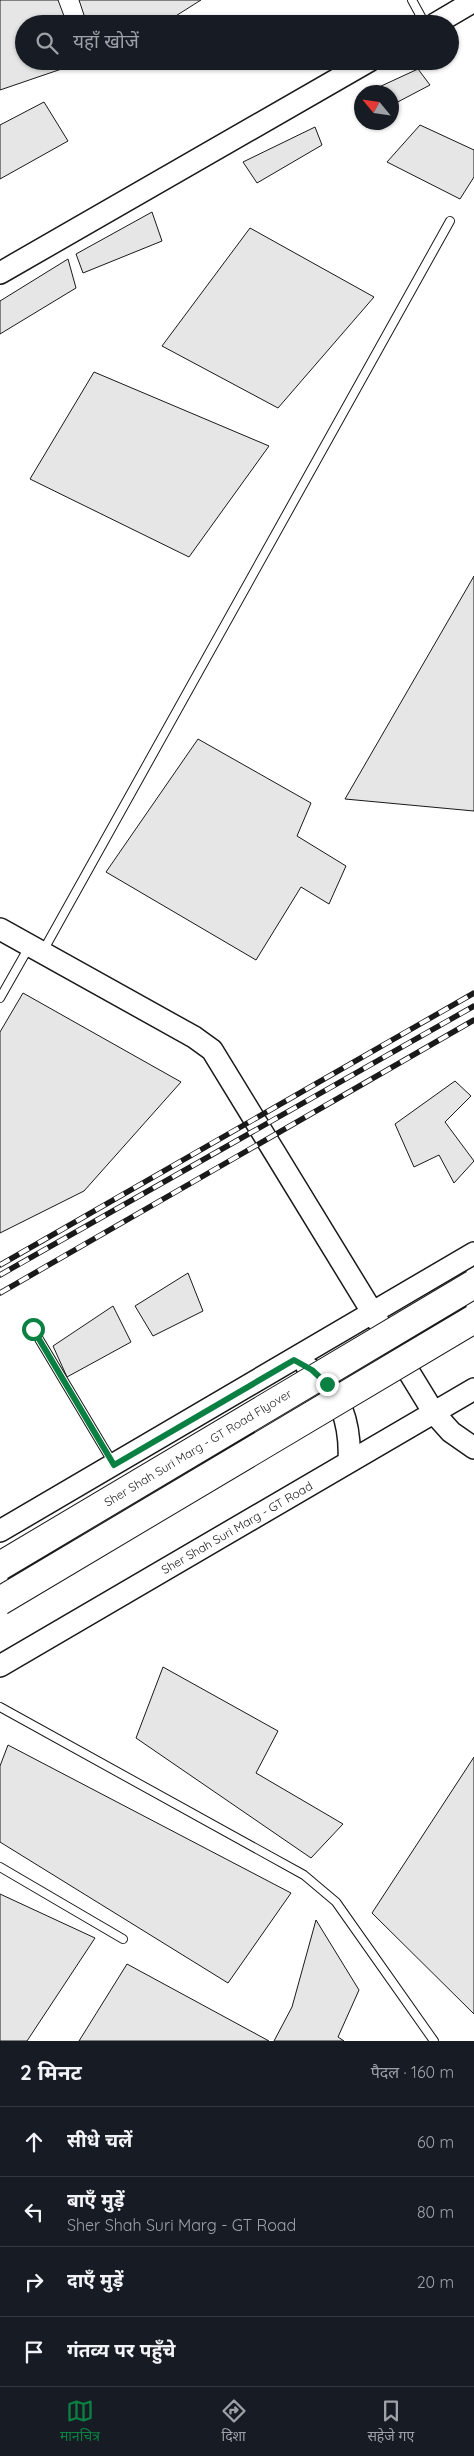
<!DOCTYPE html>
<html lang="hi">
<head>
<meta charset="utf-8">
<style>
	body { margin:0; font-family:Quicksand,"Noto Sans Devanagari",sans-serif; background:#242831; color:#f1f3f6 }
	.compass { position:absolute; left:354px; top:85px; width:45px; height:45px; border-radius:50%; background:#171b24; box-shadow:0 1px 4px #0004; rotate:299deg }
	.stop { position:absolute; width:15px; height:15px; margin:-11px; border:4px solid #0b8043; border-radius:50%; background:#fff }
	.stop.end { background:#0b8043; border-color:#fff; box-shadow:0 1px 5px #0008 }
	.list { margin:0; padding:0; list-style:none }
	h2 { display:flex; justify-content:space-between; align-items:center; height:65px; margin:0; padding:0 20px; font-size:21px }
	h2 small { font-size:16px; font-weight:400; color:#9ea1a6 }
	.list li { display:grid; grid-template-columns:32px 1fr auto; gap:15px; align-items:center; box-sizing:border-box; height:70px; padding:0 20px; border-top:1px solid #363941 }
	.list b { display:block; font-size:19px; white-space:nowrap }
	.list p { margin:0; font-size:16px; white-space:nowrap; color:#9ea1a6 }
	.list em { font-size:16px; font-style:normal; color:#9ea1a6 }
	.icon { flex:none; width:28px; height:28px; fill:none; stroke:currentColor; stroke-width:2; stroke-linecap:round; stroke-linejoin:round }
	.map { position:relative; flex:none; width:474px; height:2041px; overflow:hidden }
	.search { position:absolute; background:#171b24; box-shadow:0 1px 4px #0004; left:15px; right:15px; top:15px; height:55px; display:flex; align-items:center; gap:12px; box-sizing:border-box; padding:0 18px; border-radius:28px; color:#9ea1a6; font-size:19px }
	.sheet { height:345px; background:#171b24 }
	nav { display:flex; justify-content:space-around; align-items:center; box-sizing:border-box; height:70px; border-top:1px solid #363941; background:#171b24; font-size:14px; color:#9ea1a6 }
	nav a { display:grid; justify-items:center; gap:2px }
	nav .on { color:#0b8043 }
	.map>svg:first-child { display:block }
	.building { fill:#e6e6e6; stroke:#1a1a1a }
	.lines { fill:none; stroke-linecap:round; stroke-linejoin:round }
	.lane-casing { stroke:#1a1a1a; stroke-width:10 }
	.secondary-casing { stroke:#1a1a1a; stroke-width:24 }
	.lane { stroke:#fff; stroke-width:8 }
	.secondary { stroke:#fff; stroke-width:21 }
	.rail-casing { stroke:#1a1a1a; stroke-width:5.5 }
	.rail { stroke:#fff; stroke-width:4; stroke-dasharray:11; stroke-linecap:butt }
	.highway-bridge-casing { stroke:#1a1a1a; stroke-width:30; stroke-linecap:butt }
	.highway-bridge { stroke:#fff; stroke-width:28 }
	.route { stroke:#0b8043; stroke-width:6 }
	.labels { text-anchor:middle; stroke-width:4; stroke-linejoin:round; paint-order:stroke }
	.street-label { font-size:12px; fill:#1a1a1a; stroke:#fff }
</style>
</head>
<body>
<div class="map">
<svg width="474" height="2041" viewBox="0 0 474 2041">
	<rect width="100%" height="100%" fill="#fff"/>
	<!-- building -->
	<path class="building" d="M0 0H58L67 24H24V61L82 62 0 90Z
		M79 0H201L163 24H87Z
		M418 69 430 85 392 105V92H381L379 87Z
		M44 102 68 141 0 179V125Z
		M420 125 474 150V177L460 199 387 162Z
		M315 127 322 145 257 183 243 162Z
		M152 212 162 241 83 273 76 254Z
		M250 228 374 297 278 408 162 346Z
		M68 259 76 288 0 334V301Z
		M94 372 269 446 189 557 30 479Z
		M474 576V811L345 799Z
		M198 739 311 803 297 836 346 866 329 904 301 887 256 960 106 872Z
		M23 993 181 1082 84 1191 0 1233V1032Z
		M455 1081 471 1096 445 1122 474 1161 454 1183 439 1155 414 1167 395 1124Z
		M188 1273 203 1311 153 1336 135 1306Z
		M113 1306 131 1342 67 1377 53 1346Z
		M163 1667 278 1731 256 1773 343 1824 311 1858 136 1738Z
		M8 1745 291 1893 228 1983 0 1842V1766Z
		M474 1757V2014L372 1913Z
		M0 1894 95 1938 27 2041H0Z
		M316 1920 359 1990 338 2037 344 2041H274L292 2007Z
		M127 1964 269 2041H79Z"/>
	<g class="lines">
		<!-- lane casing -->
		<g class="lane-casing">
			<path id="lane" d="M412 0 425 24
				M43 951 450 221
				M0 998 29 947
				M33 1329 113 1463
				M0 1707 304 1875 336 1902 434 2041
				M0 1867 123 1939"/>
		</g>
		<!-- secondary casing -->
		<g class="secondary-casing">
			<path id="secondary" d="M435 24 474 1
				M0 273 369 61
				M0 929 194 1037 212 1050 434 1413 451 1432 474 1448
				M307 1367C341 1387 351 1426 349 1462
				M0 1531 474 1253
				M0 1666 474 1389"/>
		</g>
		<!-- lane -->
		<use href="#lane" class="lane"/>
		<!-- secondary -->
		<use href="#secondary" class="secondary"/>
		<!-- rail casing -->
		<g class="rail-casing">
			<path id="rail" d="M0 1265 474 993
				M0 1275 474 1006
				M0 1293 474 1020"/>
		</g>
		<!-- rail -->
		<use href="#rail" class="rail"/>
		<!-- highway-bridge casing -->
		<g class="highway-bridge-casing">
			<path id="highway-bridge" d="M0 1566 474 1284
				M0 1601 474 1319"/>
		</g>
		<!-- highway-bridge -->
		<use href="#highway-bridge" class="highway-bridge"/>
	</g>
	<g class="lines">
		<!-- route -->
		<path class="route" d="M33 1329 114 1465 294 1360 312 1370 327 1384"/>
	</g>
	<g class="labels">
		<!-- street labels -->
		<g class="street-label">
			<text transform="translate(198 1448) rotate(-31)" y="4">Sher Shah Suri Marg - GT Road Flyover</text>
			<text transform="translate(237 1528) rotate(-30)" y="4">Sher Shah Suri Marg - GT Road</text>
		</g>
	</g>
</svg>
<svg class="compass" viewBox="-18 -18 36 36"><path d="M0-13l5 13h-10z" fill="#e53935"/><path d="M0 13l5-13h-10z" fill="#9ea1a6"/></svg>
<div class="stop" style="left:33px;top:1329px"></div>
<div class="stop end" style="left:327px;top:1384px"></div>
<div class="search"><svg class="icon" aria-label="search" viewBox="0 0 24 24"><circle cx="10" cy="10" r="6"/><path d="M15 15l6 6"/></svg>यहाँ खोजें</div>
</div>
<section class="sheet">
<h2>2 मिनट<small>पैदल · 160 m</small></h2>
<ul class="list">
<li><svg class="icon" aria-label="ahead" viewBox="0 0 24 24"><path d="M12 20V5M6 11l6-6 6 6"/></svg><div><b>सीधे चलें</b></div><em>60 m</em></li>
<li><svg class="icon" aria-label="left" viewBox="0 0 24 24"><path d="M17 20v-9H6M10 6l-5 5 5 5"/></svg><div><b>बाएँ मुड़ें</b><p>Sher Shah Suri Marg - GT Road</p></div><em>80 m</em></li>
<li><svg class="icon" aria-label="right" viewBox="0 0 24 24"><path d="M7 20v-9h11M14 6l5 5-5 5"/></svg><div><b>दाएँ मुड़ें</b></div><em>20 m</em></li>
<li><svg class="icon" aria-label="arrive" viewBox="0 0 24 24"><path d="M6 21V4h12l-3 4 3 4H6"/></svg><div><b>गंतव्य पर पहुँचे</b></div></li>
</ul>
</section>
<nav>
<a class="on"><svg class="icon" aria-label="map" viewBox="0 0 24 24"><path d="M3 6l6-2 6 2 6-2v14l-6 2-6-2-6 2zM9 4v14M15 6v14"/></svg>मानचित्र</a>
<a><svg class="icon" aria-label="directions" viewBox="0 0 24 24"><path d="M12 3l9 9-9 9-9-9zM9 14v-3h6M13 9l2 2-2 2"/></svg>दिशा</a>
<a><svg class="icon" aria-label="saved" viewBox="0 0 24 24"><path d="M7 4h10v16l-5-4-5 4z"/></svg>सहेजे गए</a>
</nav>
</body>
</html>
